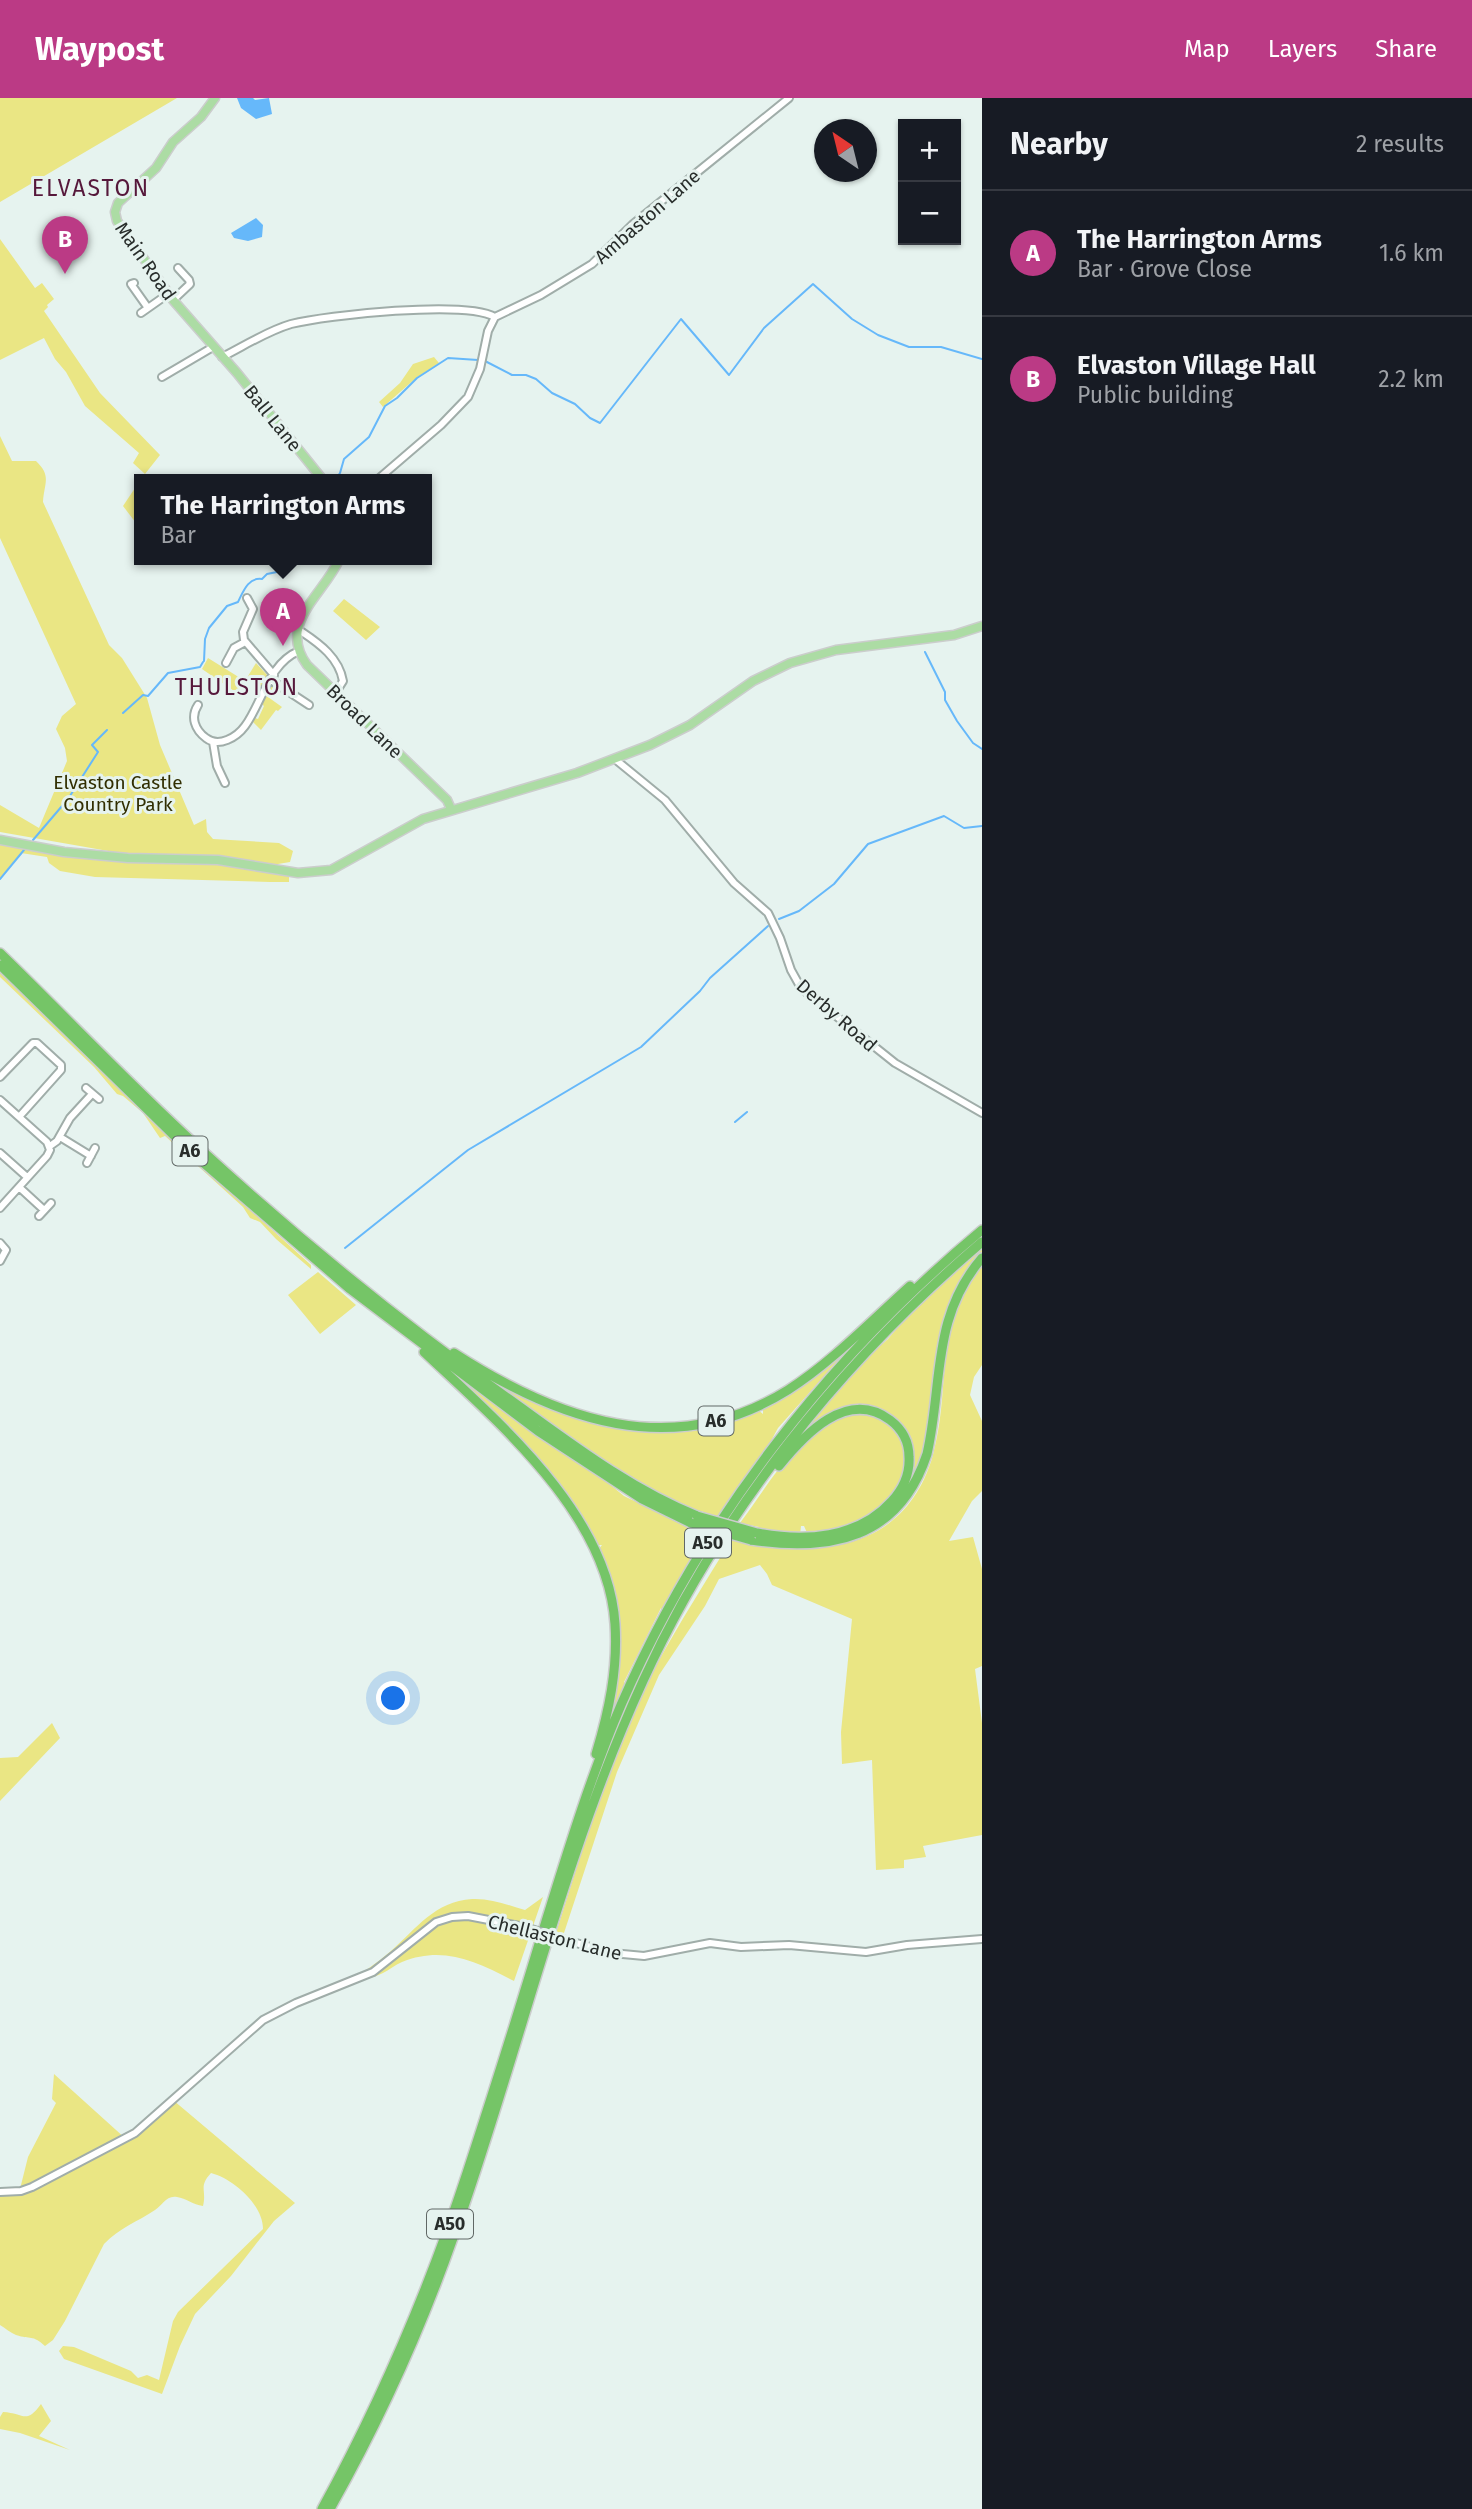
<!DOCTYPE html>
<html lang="en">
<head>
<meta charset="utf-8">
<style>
	body { margin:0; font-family:"Fira Sans",sans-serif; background:#20242c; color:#f1f3f6 }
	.controls { position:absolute; right:21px; top:21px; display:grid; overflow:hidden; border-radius:0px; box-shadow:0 2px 5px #0004 }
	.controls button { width:63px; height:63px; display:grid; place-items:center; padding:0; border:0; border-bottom:2px solid #363941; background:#171b24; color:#f1f3f6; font:35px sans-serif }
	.compass { position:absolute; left:814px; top:21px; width:63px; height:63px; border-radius:50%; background:#171b24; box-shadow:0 2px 5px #0004; rotate:325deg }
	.you { position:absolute; left:394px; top:1601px; width:24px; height:24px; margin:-18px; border:5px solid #fff; border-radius:50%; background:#1a73e8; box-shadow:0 0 0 10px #1a73e833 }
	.badge { display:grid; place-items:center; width:46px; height:46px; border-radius:50%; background:#bb3a85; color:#fff; font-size:23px; font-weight:700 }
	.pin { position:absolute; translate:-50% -58px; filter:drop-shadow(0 2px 4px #0008) }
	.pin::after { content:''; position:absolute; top:37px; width:24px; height:21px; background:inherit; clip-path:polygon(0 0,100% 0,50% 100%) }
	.popup { position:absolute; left:134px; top:376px; width:298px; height:91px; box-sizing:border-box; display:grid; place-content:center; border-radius:0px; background:#171b24; filter:drop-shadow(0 2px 5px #0005); font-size:23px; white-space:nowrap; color:#9ea1a6 }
	.popup b { font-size:26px; color:#f1f3f6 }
	.popup::after { content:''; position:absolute; left:50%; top:100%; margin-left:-14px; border:14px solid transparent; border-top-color:#171b24 }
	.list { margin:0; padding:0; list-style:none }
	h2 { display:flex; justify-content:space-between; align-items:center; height:91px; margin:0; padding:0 28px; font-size:30px }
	h2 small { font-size:23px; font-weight:400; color:#9ea1a6 }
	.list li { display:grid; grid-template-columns:46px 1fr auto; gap:21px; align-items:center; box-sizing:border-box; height:126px; padding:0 28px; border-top:2px solid #363941 }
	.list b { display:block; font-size:26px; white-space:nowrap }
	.list p { margin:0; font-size:23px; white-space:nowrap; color:#9ea1a6 }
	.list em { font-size:23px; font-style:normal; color:#9ea1a6 }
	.map { position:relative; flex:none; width:982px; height:2411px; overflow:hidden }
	header { display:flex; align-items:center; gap:42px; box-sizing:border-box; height:98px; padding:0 35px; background:#bb3a85; color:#fff }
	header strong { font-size:33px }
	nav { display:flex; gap:38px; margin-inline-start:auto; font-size:24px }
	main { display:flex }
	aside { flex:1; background:#171b24 }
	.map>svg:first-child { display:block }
	.green { fill:#eae684 }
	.water { fill:#66b8fa }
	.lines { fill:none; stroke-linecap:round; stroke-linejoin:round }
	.stream { stroke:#66b8fa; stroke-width:2 }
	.minor-casing { stroke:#a0ada9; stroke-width:10 }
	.major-casing { stroke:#cbcdcc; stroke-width:11 }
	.highway-casing { stroke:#cbcdcc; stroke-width:12 }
	.minor { stroke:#fff; stroke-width:6 }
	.major { stroke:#acdca4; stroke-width:8 }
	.highway { stroke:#75c567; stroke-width:9 }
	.minor-bridge-casing { stroke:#a0ada9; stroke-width:10; stroke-linecap:butt }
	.highway-bridge-casing { stroke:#cbcdcc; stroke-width:12; stroke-linecap:butt }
	.minor-bridge { stroke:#fff; stroke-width:6 }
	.highway-bridge { stroke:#75c567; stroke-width:9 }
	.labels { text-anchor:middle; stroke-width:6; stroke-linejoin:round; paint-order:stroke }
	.shield { fill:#e6f3ef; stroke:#616866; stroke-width:2 }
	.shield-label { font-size:18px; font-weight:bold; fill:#282d2b }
	.street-label { font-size:19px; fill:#282d2b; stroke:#e6f3ef }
	.park-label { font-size:19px; fill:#312e01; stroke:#e6f3ef }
	.quarter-label { font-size:23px; letter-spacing:2px; fill:#56183b; stroke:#e6f3ef }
</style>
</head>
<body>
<header>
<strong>Waypost</strong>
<nav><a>Map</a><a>Layers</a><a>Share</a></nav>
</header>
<main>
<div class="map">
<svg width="982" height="2411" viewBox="0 0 982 2411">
	<rect width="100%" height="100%" fill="#e6f3ef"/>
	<!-- green -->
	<path class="green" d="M0 0H177L0 104Z
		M0 141 35 190 42 185 54 201 47 207 48 209 44 213 100 295 160 357 145 376 133 365 139 355 85 308 66 274 55 261 44 240 0 262Z
		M434 259 439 265 416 280 383 309 379 304 400 285 413 266Z
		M0 338 12 363H36C52 378 44 385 43 404L109 547 122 560 147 600 160 647 194 727 206 721 207 734 213 741 279 745 293 753 290 764 272 767 202 757 160 758 114 754 0 734V707L39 730 67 663 65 650 56 631 62 618 76 606 0 440Z
		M139 384H140L139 429 123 408Z
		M344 501 380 529 366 542 333 513Z
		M208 560 245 583 256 565 268 578 262 589 249 583 240 597 202 571Z
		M272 586 274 587 268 599 282 609 278 613 276 612 261 632 251 622 252 619 258 621 264 608 261 605Z
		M0 746 226 767 289 778V784H270L95 779 60 773 49 765 47 759 21 755 0 780Z
		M0 874 154 1025 311 1167V1171L276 1141 260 1124 250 1120 243 1109 165 1038 160 1040 143 1015 123 998 117 996 94 969 0 879Z
		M982 1150V1155C943 1200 937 1242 932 1299 929 1322 928 1346 919 1368 916 1378 909 1387 904 1396L909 1382 903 1331 854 1309 794 1346 861 1265 888 1241 907 1218Z
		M982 1168V1267L974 1279 970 1297 982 1323V1393L972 1403 949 1443 973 1439 982 1471V1568L975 1571 982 1625V1737L923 1748 926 1759 904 1762V1770L876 1772 872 1662 842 1666 841 1634 852 1521 772 1487 767 1476 760 1467 719 1481 705 1508 659 1577 617 1674 563 1838 556 1835C585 1745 612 1650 657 1566 680 1524 706 1483 731 1442 815 1461 905 1455 933 1357 952 1287 932 1233 982 1168Z
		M318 1174 356 1207 320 1236 288 1197Z
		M858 1240 778 1330 766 1352 719 1420 701 1413 699 1417 696 1416 610 1369 488 1280C579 1328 657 1354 758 1312L763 1316V1310L794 1292Z
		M446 1271 517 1323 602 1380 624 1398 678 1424 708 1434 662 1512 661 1510 624 1584 626 1586 604 1640 619 1547 598 1452 602 1447H595L576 1414Z
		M859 1315C910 1321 922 1378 883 1408 857 1428 839 1431 808 1437L804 1428H801L800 1437 759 1432V1429L740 1425C767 1389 795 1338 838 1319 844 1316 852 1316 859 1315Z
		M52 1625 60 1640 0 1703V1660L18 1659Z
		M543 1799 514 1883C477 1864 444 1847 402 1864 395 1867 389 1872 383 1875 371 1881 359 1883 347 1885 362 1875 377 1865 391 1853 416 1831 435 1803 472 1801 490 1800 508 1807 525 1812Z
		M54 1976 126 2041 173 2002 295 2105 274 2123 231 2178 195 2216 180 2248 162 2296 64 2261 59 2253 63 2248 74 2249 131 2273 138 2280 147 2277 159 2282 173 2223 178 2214 263 2131C263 2107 234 2081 211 2075 198 2089 207 2092 203 2108 193 2107 186 2100 177 2099 166 2097 162 2108 155 2112 137 2124 119 2130 104 2146L65 2223 53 2242 45 2248C32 2236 31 2242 16 2237 11 2235 5 2230 0 2227V2096L26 2094 87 2060 20 2091 28 2059 56 2005 52 2001Z
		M41 2306 51 2323 39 2338 70 2352 20 2335 0 2331V2319L3 2314C24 2315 26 2327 41 2306Z"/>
	<!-- water -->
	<path class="water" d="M237 0H253L255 2 269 0 272 16 256 21 241 10Z
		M256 120 263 127 262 139 248 143 234 140 231 135Z"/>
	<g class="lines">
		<!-- stream -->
		<path class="stream" d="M485 263 512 277H526L536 281 552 295 575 306 590 320 600 325 681 221 729 277 764 230 813 186 852 221 878 237 909 249H941L982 261
			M335 382 340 375 344 361 369 339 385 308 397 300 417 280 448 260 478 262
			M925 554 945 594V602L957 623 973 645 982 651
			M204 563 205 541 209 530 227 508 238 504C243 494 248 479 262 481L267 476 277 474V462
			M123 615 143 597 148 598 168 575 200 569 203 564
			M33 742 68 701 98 654 92 647 107 632
			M0 781 24 752
			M779 821 799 813 834 786 868 746 944 718 964 730 982 728
			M735 1024 747 1014
			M345 1150 468 1052 641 949 700 893 710 880 768 828"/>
		<!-- minor casing -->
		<g class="minor-casing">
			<path id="minor" d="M134 185 131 186 148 210
				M173 202 190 186 189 182 178 170
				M141 215 168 196
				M222 259C244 248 267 233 291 226 327 217 465 202 495 219
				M162 279 213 249
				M377 382 441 327 468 299 480 271 488 233 495 219 541 197 592 166 632 127 789 0
				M247 500 253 511 243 534 244 542 274 577
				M302 534C320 546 339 560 343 583L336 594
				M226 565 234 550 245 544
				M271 582 309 607
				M198 607C190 619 195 632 206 640 219 650 237 639 245 628 262 605 269 565 299 553
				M213 644 217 668 225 685
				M616 662 665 702 734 785 768 815 780 840 791 872 801 890 895 965 982 1015
				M0 979 33 945H37L61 967V972L19 1019
				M86 990 99 1001
				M0 1002 47 1044 50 1052 47 1058 0 1110
				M60 1039 91 1058
				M50 1048 57 1043 70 1020 92 996
				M0 1055 27 1079
				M87 1065 95 1050
				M19 1089 44 1112
				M39 1118 51 1105
				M0 1145 6 1152 0 1163
				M569 1843 612 1855 644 1858 710 1845 741 1849 789 1847 866 1854 907 1847 982 1841
				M0 2094 21 2093 32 2089 135 2035 263 1922 296 1905 373 1874 436 1824 452 1819 468 1818 525 1829"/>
		</g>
		<!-- major casing -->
		<g class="major-casing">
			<path id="major" d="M215 0 201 19 173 44 156 70 118 105 115 114 117 123 173 202 237 275 323 382
				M339 462C323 497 277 526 307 567L447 702 451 711
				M0 742 64 754 128 760 218 762 298 775 331 772 423 721 577 675 650 647 690 627 753 583 790 565 836 552 954 537 982 528"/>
		</g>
		<!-- highway casing -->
		<g class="highway-casing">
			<path id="highway" d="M0 855C66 919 129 986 197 1048 295 1138 400 1224 509 1301 569 1344 628 1390 697 1418
				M0 867 191 1054 350 1191 538 1333 642 1401 691 1425
				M424 1254C499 1325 608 1416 615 1526 618 1571 609 1613 596 1656
				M454 1255C558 1322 673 1364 788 1292 832 1264 871 1223 910 1188
				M757 1435C804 1444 858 1441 892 1403 903 1391 910 1375 909 1359 909 1344 902 1331 890 1322 847 1290 804 1337 779 1368
				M751 1442C831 1454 899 1441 927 1356 943 1286 931 1219 982 1160
				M322 2411C381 2303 429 2191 467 2075 493 1995 518 1916 542 1836 566 1759 589 1682 621 1607 701 1423 828 1260 982 1132
				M330 2411C379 2324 420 2234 453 2140 519 1956 561 1762 643 1583 720 1414 841 1264 982 1144"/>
		</g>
		<!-- minor -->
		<use href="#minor" class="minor"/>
		<!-- major -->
		<use href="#major" class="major"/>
		<!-- highway -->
		<use href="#highway" class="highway"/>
		<!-- minor-bridge casing -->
		<g class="minor-bridge-casing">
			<path id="minor-bridge" d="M525 1829 569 1843"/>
		</g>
		<!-- highway-bridge casing -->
		<g class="highway-bridge-casing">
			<path id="highway-bridge" d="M697 1418 757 1435
				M691 1425 751 1442"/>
		</g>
		<!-- minor-bridge -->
		<use href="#minor-bridge" class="minor-bridge"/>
		<!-- highway-bridge -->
		<use href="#highway-bridge" class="highway-bridge"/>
	</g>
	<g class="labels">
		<!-- shield labels -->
		<g class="shield">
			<rect x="172.5" y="1038.5" width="35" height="29" rx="5"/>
			<rect x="698.5" y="1308.5" width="35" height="29" rx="5"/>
			<rect x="685" y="1430.5" width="46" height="29" rx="5"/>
			<rect x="427" y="2111.5" width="46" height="29" rx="5"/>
		</g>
		<g class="shield-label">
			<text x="190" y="1059">A6</text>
			<text x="716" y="1329">A6</text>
			<text x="708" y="1451">A50</text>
			<text x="450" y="2132">A50</text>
		</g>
		<!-- street labels -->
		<g class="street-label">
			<text transform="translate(647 118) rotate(-41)" y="7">Ambaston Lane</text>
			<text transform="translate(146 163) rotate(55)" y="7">Main Road</text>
			<text transform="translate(273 320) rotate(51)" y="7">Ball Lane</text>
			<text transform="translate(365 623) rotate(44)" y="7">Broad Lane</text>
			<text transform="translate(837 917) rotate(41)" y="7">Derby Road</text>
			<text transform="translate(555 1839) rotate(14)" y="7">Chellaston Lane</text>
		</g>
		<!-- park labels -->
		<g class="park-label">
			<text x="118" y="691">Elvaston Castle<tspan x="118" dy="22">Country Park</tspan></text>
		</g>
		<!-- quarter labels -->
		<g class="quarter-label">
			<text x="91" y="98">ELVASTON</text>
			<text x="237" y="597">THULSTON</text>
		</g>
	</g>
</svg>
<div class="controls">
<button>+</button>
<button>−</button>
</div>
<svg class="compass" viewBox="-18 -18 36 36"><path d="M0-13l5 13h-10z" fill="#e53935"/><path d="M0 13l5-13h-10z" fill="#9ea1a6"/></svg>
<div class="you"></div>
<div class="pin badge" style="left:283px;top:548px">A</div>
<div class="popup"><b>The Harrington Arms</b>Bar</div>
<div class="pin badge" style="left:65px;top:176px">B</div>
</div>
<aside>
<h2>Nearby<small>2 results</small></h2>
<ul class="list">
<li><span class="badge">A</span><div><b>The Harrington Arms</b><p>Bar · Grove Close</p></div><em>1.6 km</em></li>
<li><span class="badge">B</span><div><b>Elvaston Village Hall</b><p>Public building</p></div><em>2.2 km</em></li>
</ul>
</aside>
</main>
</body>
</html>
